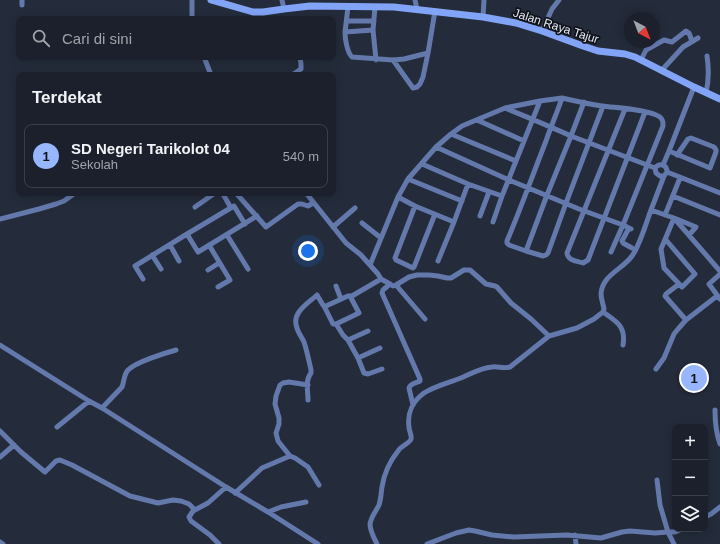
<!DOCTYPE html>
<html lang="id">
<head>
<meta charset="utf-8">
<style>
	body { margin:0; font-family:Arial,sans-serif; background:#282d38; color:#f1f3f6 }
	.controls { position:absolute; right:12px; bottom:12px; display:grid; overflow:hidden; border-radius:8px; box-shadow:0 2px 10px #0003 }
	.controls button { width:36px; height:36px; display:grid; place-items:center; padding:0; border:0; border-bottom:1px solid #393e48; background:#1b202c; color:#f1f3f6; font:20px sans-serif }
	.compass { position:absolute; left:624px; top:12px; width:36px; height:36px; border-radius:50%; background:#1b202c; box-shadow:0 2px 10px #0003; rotate:138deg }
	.you { position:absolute; left:308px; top:251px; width:14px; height:14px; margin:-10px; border:3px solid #fff; border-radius:50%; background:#1a73e8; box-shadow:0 0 0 6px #1a73e833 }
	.badge { display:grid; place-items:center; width:26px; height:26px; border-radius:50%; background:#97b6fd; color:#111; font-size:13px; font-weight:700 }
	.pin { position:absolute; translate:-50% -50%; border:2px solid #fff; box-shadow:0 1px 4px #0006 }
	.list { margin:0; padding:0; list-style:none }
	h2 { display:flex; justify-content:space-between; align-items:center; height:52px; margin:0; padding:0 16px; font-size:17px }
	h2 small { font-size:13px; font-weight:400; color:#a0a3a9 }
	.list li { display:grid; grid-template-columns:26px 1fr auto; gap:12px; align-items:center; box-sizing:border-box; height:64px; margin:0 8px 8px; padding:0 8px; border:1px solid #393e48; border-radius:8px }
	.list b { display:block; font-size:15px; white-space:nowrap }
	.list p { margin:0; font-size:13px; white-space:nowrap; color:#a0a3a9 }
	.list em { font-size:13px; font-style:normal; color:#a0a3a9 }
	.icon { flex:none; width:22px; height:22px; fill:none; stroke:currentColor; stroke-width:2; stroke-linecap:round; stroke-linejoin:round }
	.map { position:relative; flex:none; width:720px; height:544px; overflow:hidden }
	.search { position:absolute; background:#1b202c; box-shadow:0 2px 10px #0003; left:16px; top:16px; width:320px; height:44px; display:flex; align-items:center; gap:10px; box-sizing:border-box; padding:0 14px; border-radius:8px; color:#a0a3a9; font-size:15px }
	.panel { position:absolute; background:#1b202c; box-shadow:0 2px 10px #0003; left:16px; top:72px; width:320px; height:124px; border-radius:8px }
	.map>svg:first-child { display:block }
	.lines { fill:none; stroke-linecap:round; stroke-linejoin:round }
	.minor { stroke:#6379ac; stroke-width:5 }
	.secondary { stroke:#82a4f7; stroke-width:7 }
	.labels { text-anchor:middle; stroke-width:3.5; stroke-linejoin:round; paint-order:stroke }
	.street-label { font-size:12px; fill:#e3e8f3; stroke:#10131a }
</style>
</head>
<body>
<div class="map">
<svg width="720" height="544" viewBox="0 0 720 544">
	<rect width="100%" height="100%" fill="#242b3a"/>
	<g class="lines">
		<!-- minor -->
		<path class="minor" d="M192 0V19
			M282 0 284 9
			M415 0 417 9
			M22 5V0
			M375 7 373 30 376 60
			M483 17 484 0
			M347 21H374
			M373 30 345 32C345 39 347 52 352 57L393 60 404 59 428 53
			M542 31 552 9 559 0
			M345 32 348 7
			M204 57 211 75
			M393 60 413 88 417 87 420 84 423 77 428 53 435 11
			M641 60 646 50 664 40 672 42 686 31 689 33 692 41
			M661 71 683 47 698 38
			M292 75 301 69V64L300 57
			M706 93C709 80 709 69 707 56
			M584 102 571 136 655 168
			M625 109 567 253C568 261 577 261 583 263L588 260 645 112
			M477 120 524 141
			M451 134 516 161
			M436 147 509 180 579 209 623 225 663 126C663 122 663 120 660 117 648 109 616 108 602 106 588 104 575 101 562 98
			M669 151 710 168 716 152V150L714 147 691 138 688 139 677 155
			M422 164 468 184 502 196
			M663 165 669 151 694 87
			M667 172 720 193
			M664 176H660L656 173 655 168C660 162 667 165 667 172L664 176 651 210 674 218 720 271
			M408 179 462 201
			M217 193 223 194 231 208
			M236 193 266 227 298 204H302L308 206 313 203
			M306 193 346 243 361 255 378 274 381 279 390 284 393 286 396 285 409 277 417 275H429L438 276 447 278H451L464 270H470L486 284 495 286 497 287 511 303 531 319 549 336
			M673 196 720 215
			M398 197 415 206 454 222 468 184
			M415 206 395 258 396 260 413 268 414 267 435 214
			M195 207 215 193
			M665 215 680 178
			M480 216 489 192
			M0 219 39 209 56 204 64 201 75 193
			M493 222 502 196 540 101
			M362 223 381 238
			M245 224 234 206 187 234 198 252 257 216
			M333 227 355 208
			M629 228 622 241 623 243 632 248
			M227 235 248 269
			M666 240 695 274 682 287 664 268 661 249 674 218 696 227 689 235
			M170 245 179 261
			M209 245 230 280 218 287
			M526 251 543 256 546 255 548 253 566 203 603 106
			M611 252 623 225 631 229
			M152 255 161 269
			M438 261 454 222
			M370 265 398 197 408 179 436 147 451 134 462 126 505 108 540 101 562 98C557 113 551 126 546 141 533 174 521 208 507 241V243L509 245 526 251 547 195 571 136C549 126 527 117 505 108
			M208 270 219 263
			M720 274 709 284 720 299
			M143 279 135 266 187 234
			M390 284 383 290 382 293 420 379V381C416 383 410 384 409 388L413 405
			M679 284 666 294 665 296 686 320
			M396 285 425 319
			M336 286 341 299
			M350 296 359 313 336 324 343 335 348 340 358 358 364 373 368 374 382 369
			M324 306 333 324H336
			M603 312C617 322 626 326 623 345
			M348 340 368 331
			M0 345 89 401 102 408 182 459 226 487 268 512 318 544
			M358 358 380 348
			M656 369 664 358 674 334 678 329 686 320 717 296
			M308 385 289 382 283 383 280 385 276 396 275 404 279 418V424L276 433 278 441 290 456 295 458 308 467 319 485
			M308 400C308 391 305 380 311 373V370C309 361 307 351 304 342 302 337 298 333 297 328 291 313 307 304 317 295L323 305 326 306 348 296H352L381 279
			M102 408 122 387C124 382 124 374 128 370 136 362 165 353 176 350
			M715 410C715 422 716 433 720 444
			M57 427 89 401
			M0 431 21 452 45 472 56 461 60 460 72 465 130 496 158 503 173 500 181 501 189 504 195 510
			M0 457 14 445
			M657 480 660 505 668 532 674 544
			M235 493 262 468 290 456
			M268 512 281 507 306 502
			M705 517 711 514 720 507
			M575 535 576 544
			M0 542 3 544
			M219 544 210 535 191 521 189 517 193 511 208 503 226 487
			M377 544C374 538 370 531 370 524 371 517 376 511 379 505 381 499 381 493 382 487 384 474 390 461 398 451 401 446 410 443 411 439 412 435 409 431 409 427 407 413 413 401 424 393 435 386 448 383 461 378 471 374 480 368 492 367 498 366 503 369 510 367L549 336 577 328 594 319 603 312 604 309C603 303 601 299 601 294 602 275 623 269 632 256 640 245 646 223 651 210
			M427 544 456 533 469 530 475 531 492 535 514 537 567 535 601 538 622 532 630 531 655 533 668 532H675L682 529"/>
		<!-- secondary -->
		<path class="secondary" d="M211 0 253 12H263L284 9 310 6 394 7 483 17 516 23 542 31 583 46 598 51 625 54 635 57 694 87 720 99"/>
	</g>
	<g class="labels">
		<!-- street labels -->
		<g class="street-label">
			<text transform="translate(556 26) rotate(18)" y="4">Jalan Raya Tajur</text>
		</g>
	</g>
</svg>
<div class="controls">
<button>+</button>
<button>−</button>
<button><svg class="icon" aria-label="layers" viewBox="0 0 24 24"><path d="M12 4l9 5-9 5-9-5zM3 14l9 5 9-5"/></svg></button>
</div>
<svg class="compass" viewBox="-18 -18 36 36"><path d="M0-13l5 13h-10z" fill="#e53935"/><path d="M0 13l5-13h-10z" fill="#a0a3a9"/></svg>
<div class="you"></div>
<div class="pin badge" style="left:694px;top:378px">1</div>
<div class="search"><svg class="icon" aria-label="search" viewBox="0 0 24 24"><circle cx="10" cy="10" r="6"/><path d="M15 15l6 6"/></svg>Cari di sini</div>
<section class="panel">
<h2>Terdekat<small></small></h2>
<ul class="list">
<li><span class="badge">1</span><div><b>SD Negeri Tarikolot 04</b><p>Sekolah</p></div><em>540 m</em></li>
</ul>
</section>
</div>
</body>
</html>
